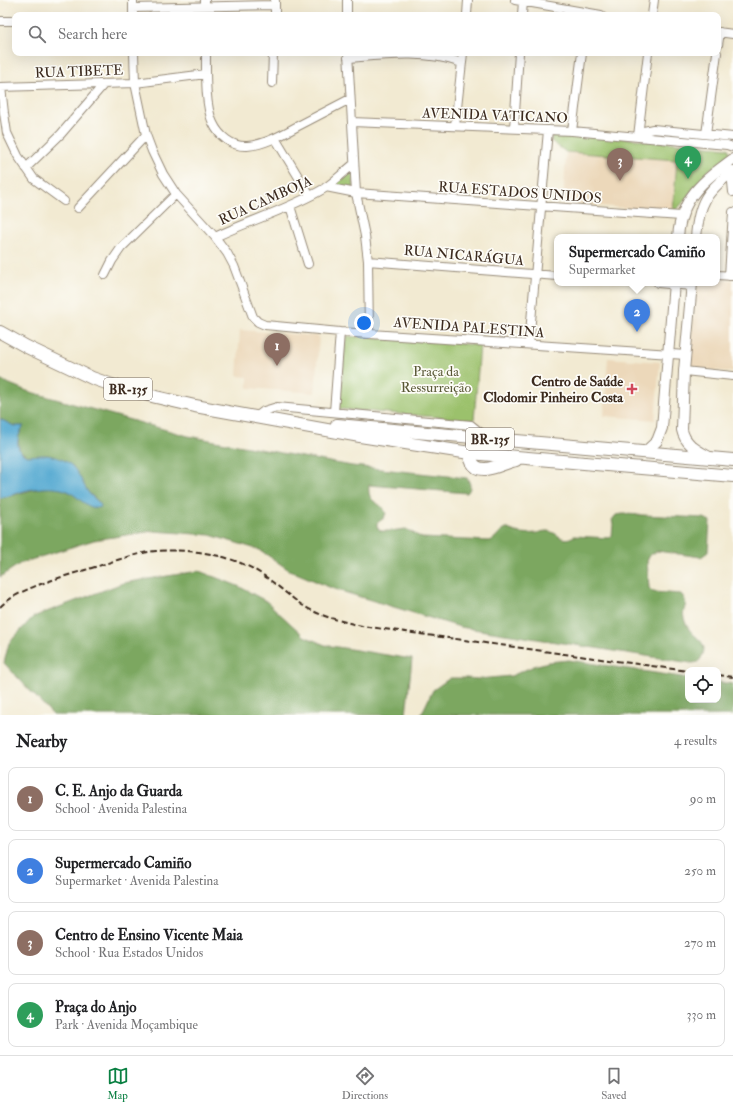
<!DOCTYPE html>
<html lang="en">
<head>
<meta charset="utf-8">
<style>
	body { margin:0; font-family:"IM FELL Double Pica",serif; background:#f2f2f2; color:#202124 }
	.controls { position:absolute; right:12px; bottom:12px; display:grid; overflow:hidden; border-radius:8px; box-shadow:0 4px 16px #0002 }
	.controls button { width:36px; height:36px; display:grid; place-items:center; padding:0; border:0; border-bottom:1px solid #e0e0e0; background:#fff; color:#202124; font:20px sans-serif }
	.you { position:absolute; left:364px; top:323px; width:14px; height:14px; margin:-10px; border:3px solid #fff; border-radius:50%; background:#1a73e8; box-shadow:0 0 0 6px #1a73e833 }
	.badge { display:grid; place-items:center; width:26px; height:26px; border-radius:50%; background:#0b8043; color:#fff; font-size:13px; font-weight:700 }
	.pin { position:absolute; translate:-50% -33px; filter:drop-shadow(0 1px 2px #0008) }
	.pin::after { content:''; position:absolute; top:21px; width:14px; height:12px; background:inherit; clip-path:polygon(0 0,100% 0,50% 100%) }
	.popup { position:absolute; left:554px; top:234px; width:166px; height:52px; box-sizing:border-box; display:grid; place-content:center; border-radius:8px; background:#fff; filter:drop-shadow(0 1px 3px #0005); font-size:13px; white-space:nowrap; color:#757577 }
	.popup b { font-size:15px; color:#202124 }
	.popup::after { content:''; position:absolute; left:50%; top:100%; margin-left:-8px; border:8px solid transparent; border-top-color:#fff }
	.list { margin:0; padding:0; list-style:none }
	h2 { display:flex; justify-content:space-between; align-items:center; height:52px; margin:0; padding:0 16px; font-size:17px }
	h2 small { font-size:13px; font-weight:400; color:#757577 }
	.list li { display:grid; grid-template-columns:26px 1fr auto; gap:12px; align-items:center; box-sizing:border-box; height:64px; margin:0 8px 8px; padding:0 8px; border:1px solid #e0e0e0; border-radius:8px }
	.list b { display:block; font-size:15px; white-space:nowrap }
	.list p { margin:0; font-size:13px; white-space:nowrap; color:#757577 }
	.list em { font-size:13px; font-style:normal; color:#757577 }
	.icon { flex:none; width:22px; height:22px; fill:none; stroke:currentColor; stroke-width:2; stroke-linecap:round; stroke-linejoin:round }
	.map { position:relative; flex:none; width:733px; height:715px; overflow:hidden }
	.search { position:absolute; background:#fff; box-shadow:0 4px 16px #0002; left:12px; right:12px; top:12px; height:44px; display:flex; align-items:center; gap:10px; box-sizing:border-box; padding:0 14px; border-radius:8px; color:#757577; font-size:15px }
	.sheet { height:340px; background:#fff }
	nav { display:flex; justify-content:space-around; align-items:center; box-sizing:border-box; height:56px; border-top:1px solid #e0e0e0; background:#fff; font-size:11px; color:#757577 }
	nav a { display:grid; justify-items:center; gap:2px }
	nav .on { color:#0b8043 }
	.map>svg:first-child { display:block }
	.built { fill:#ecd8ba }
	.green { fill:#9bc16c; stroke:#6b7645 }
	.forest { fill:#7ca760; stroke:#5c683f }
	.water { fill:#56aad2; stroke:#486a78 }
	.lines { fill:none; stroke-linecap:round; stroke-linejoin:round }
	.minor-casing { stroke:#968a78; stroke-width:10 }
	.major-casing { stroke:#968a78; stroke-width:12 }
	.highway-casing { stroke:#968a78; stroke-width:14 }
	.minor { stroke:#fff; stroke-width:8 }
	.major { stroke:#fff; stroke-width:10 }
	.highway { stroke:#fff; stroke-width:12 }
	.rail { stroke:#3b2a1e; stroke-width:2; stroke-dasharray:6 3; stroke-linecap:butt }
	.poi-dot { fill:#d1495b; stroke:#fdfcf7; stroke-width:1.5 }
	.labels { text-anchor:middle; stroke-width:3.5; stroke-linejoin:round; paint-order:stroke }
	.shield { fill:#fdfcf7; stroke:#75695f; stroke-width:1 }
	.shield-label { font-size:13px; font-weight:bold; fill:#3b2a1e }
	.street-label { font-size:14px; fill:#3b2a1e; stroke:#fdfcf7 }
	.park-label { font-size:14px; fill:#585735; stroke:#fdfcf7 }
	.poi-label { font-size:14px; font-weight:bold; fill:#3b2a1e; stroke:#fdfcf7; text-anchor:end }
</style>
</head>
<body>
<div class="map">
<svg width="733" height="715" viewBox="0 0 733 715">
	<rect width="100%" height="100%" fill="#fdfcf7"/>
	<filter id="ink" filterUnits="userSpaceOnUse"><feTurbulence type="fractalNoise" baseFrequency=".025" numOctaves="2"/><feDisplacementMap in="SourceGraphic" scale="8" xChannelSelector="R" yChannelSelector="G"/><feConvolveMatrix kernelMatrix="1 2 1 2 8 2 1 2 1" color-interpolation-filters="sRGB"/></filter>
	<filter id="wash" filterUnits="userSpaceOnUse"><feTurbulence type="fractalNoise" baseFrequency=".012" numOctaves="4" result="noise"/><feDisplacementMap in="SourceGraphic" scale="16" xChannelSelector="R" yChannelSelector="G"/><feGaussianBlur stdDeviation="0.9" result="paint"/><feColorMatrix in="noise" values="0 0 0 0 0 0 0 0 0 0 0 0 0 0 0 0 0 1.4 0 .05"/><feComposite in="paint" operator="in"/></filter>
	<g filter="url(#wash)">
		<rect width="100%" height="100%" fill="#f2ead2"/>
		<!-- built -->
		<path class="built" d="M211 0H271V2H219Z
			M566 152 677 160 673 212 563 203Z
			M717 279 733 280V372L688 368 697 286 700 283H717Z
			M240 330 319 336 315 393 248 388V377L237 376Z
			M608 358 660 362 655 420 604 416Z"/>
		<!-- green -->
		<path class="green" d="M651 131 733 139V143L649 134Z
			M560 132 728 148 730 152C725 160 715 165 708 171 695 183 686 203 673 212L677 160 566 152 551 141 552 134Z
			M353 169 354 188 335 185Z
			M346 336 480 345 474 420 339 409Z"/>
		<!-- forest -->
		<path class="forest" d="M0 380 27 391 188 436 352 466 467 478C470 483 472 488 467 493L369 485C367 505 379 499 386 513L384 518 377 523V527L381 531H390L406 529 422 538 490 541C497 538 498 532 506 528 518 534 525 534 537 533 540 532 544 531 547 531 559 532 561 544 574 536L609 538 612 536 613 524 612 520 616 515 623 514 704 518 710 521 708 552 701 557 657 551 650 555 647 561 649 588 653 592 681 594C691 605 681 608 684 618 685 623 689 630 693 634 701 641 708 646 701 658 699 662 696 663 691 663L460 627 334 589 289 570 260 550 210 535 153 531 94 540 21 563 0 577V498C21 495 46 481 67 491 78 496 85 505 97 508L100 503 88 492 73 466 48 455 28 456 20 451 19 448 18 438 23 426H14L0 419Z
			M199 571 238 586 266 601 304 636 325 645 412 659 406 715H53L4 663 9 643 33 617 123 583Z
			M569 660 688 678V700H718V682L733 684V715H421L433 690 450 678H466L478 679 511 676 534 666 548 662Z"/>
		<!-- water -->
		<path class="water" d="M0 419 14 426H24C17 434 13 453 28 456 32 456 37 455 41 455 50 455 59 457 67 462 78 469 81 481 88 492 91 497 101 502 101 507 88 512 76 493 65 490 52 486 33 488 21 492 14 494 8 497 0 498Z"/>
	</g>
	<g filter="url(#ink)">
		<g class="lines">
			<!-- minor casing -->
			<g class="minor-casing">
				<path id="minor" d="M133 0V15
					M205 0V15
					M515 0 601 15
					M133 8 275 5
					M275 15V1
					M347 15V0
					M467 15 468 0
					M522 15 523 1
					M652 15 654 0
					M0 21H15
					M718 32 733 34
					M718 45 720 32
					M134 53 135 83 146 135 152 151 163 174 176 194 215 237 227 253 234 266 253 317 258 322 265 325 340 332 686 355
					M206 53C206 72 205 106 213 123 219 136 232 147 247 146 265 145 283 134 298 126 315 117 333 108 350 99
					M348 53 356 193 365 236 368 261 369 333
					M348 58C385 55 426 50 462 63
					M272 83 273 53
					M0 87 135 83 206 74
					M1 87 4 113 7 133 18 156 34 179 64 201
					M352 122 572 131 727 145 733 147
					M455 126 463 53
					M514 128 519 53
					M572 131 582 53
					M706 134 717 53
					M638 136 644 131 653 129 733 137
					M638 136 648 53
					M275 138 310 196
					M26 168 61 134 104 84
					M731 172 733 192
					M326 187 356 193 681 216
					M290 206 308 264
					M78 208 146 135
					M215 237C251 220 290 209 325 188 335 181 344 172 354 164
					M368 261 557 276
					M105 275 112 261 121 248 176 194
					M717 275 733 276
					M729 276 733 212
					M658 283 692 286
					M529 344 548 130
					M684 371 733 376
					M334 412 340 332
					M256 417 264 411 277 407 471 425 487 438"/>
			</g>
			<!-- major casing -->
			<g class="major-casing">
				<path id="major" d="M678 237C681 197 703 181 733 159
					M696 237C699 202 706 192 733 171
					M692 283 684 371 682 430C685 445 699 451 711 458
					M644 453 657 441 662 428 674 283"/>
			</g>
			<!-- highway casing -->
			<g class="highway-casing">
				<path id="highway" d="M0 332 27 347 92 378 115 386 156 397 195 406 360 436 470 453 733 476
					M337 425 733 460
					M473 446C470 451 469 457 472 462 480 478 504 462 516 460"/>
			</g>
			<!-- minor -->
			<use href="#minor" class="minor"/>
			<!-- major -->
			<use href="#major" class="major"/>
			<!-- highway -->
			<use href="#highway" class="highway"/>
			<!-- rail -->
			<path class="rail" d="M0 607C19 588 59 578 85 570 106 564 135 553 156 551 189 549 224 553 253 569 270 578 286 594 302 605 321 617 341 621 362 626L688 671
				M718 675 733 677"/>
		</g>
	</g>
	<!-- markers -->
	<path class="poi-dot" d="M630 383h4v4h4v4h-4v4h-4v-4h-4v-4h4z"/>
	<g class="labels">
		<!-- shield labels -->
		<g class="shield">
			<rect x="104" y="378" width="48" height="22" rx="3"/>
			<rect x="466" y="428" width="48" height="22" rx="3"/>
		</g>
		<g class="shield-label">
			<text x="128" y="394">BR-135</text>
			<text x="490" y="444">BR-135</text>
		</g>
		<!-- street labels -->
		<g class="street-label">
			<text transform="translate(79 71) rotate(-2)" y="5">RUA TIBETE</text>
			<text transform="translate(495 115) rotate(2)" y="5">AVENIDA VATICANO</text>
			<text transform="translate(520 192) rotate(4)" y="5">RUA ESTADOS UNIDOS</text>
			<text transform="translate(265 200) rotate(-24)" y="5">RUA CAMBOJA</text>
			<text transform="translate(464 255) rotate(5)" y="5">RUA NICARÁGUA</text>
			<text transform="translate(469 327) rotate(4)" y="5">AVENIDA PALESTINA</text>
		</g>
		<!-- park labels -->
		<g class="park-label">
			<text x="436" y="376">Praça da<tspan x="436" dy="16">Ressurreição</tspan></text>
		</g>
		<!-- poi labels -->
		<g class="poi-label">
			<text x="623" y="386">Centro de Saúde<tspan x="623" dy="16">Clodomir Pinheiro Costa</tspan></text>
		</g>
	</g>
</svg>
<div class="controls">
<button><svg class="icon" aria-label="locate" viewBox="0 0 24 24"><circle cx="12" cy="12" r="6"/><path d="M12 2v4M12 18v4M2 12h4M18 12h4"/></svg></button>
</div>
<div class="you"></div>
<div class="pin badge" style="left:277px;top:366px;background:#8d6e63">1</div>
<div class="pin badge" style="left:637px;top:332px;background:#3f7fe0">2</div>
<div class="popup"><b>Supermercado Camiño</b>Supermarket</div>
<div class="pin badge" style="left:620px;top:181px;background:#8d6e63">3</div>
<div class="pin badge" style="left:688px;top:179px;background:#2e9e5b">4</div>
<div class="search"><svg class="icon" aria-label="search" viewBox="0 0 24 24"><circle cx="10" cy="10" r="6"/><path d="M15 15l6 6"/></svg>Search here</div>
</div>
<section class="sheet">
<h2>Nearby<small>4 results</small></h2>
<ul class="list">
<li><span class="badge" style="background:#8d6e63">1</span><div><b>C. E. Anjo da Guarda</b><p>School · Avenida Palestina</p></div><em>90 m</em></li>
<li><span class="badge" style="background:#3f7fe0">2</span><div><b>Supermercado Camiño</b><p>Supermarket · Avenida Palestina</p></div><em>250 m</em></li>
<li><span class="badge" style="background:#8d6e63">3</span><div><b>Centro de Ensino Vicente Maia</b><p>School · Rua Estados Unidos</p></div><em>270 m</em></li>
<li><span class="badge" style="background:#2e9e5b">4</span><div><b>Praça do Anjo</b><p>Park · Avenida Moçambique</p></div><em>330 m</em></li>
</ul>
</section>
<nav>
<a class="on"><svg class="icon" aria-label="map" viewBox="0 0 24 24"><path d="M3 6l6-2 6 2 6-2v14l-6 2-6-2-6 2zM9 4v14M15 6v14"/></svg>Map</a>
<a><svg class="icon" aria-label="directions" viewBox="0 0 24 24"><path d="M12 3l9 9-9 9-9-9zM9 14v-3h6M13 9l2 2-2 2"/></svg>Directions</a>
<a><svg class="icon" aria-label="saved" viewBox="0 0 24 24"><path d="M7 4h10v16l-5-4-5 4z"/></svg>Saved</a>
</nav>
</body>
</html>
